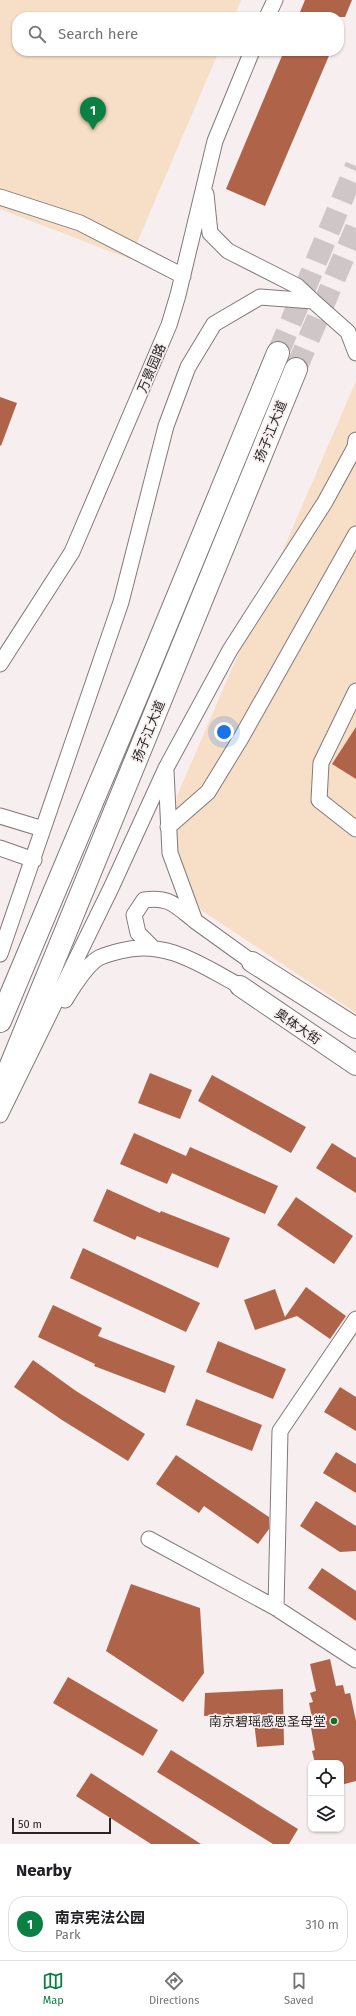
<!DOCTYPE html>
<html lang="en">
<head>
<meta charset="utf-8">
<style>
	body { margin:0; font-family:"Fira Sans","Noto Sans SC",sans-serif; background:#f2f2f2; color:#202124 }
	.controls { position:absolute; right:12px; bottom:12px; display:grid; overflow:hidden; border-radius:8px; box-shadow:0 1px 3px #0004 }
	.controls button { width:36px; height:36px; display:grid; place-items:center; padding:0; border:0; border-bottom:1px solid #e0e0e0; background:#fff; color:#202124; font:20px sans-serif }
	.scale { position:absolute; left:12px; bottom:10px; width:99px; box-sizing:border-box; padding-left:4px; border:2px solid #282525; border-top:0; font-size:11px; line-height:14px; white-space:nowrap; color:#282525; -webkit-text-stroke:3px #f7eeef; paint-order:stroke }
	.you { position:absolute; left:224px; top:732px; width:14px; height:14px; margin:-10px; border:3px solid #fff; border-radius:50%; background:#1a73e8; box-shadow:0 0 0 6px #1a73e833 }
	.badge { display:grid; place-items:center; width:26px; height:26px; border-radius:50%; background:#0b8043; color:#fff; font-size:13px; font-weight:700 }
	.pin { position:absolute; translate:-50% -33px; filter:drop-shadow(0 1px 2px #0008) }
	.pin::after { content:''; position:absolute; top:21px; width:14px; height:12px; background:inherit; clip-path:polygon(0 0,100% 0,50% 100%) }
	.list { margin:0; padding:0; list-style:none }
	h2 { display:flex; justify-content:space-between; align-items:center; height:52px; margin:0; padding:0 16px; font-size:17px }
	h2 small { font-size:13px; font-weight:400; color:#757577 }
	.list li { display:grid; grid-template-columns:26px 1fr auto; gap:12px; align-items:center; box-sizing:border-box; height:56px; margin:0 8px 8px; padding:0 8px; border:1px solid #e0e0e0; border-radius:16px }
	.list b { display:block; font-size:15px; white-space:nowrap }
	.list p { margin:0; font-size:13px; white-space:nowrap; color:#757577 }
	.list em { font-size:13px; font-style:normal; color:#757577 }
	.icon { flex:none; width:22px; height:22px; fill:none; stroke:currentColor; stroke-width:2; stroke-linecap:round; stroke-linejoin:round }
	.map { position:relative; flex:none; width:356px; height:1844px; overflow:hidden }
	.search { position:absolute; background:#fff; box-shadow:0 1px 3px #0004; left:12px; right:12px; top:12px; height:44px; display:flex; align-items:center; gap:10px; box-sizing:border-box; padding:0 14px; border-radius:16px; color:#757577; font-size:15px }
	.sheet { height:116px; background:#fff }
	nav { display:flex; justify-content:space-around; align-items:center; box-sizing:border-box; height:56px; border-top:1px solid #e0e0e0; background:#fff; font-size:11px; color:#757577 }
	nav a { display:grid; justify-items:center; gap:2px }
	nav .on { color:#0b8043 }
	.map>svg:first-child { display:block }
	.green { fill:#f7dec6 }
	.building { fill:#af6449 }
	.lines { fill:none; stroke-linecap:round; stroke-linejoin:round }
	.highway-tunnel { stroke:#cec6c7; stroke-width:22; stroke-dasharray:22 11; stroke-linecap:butt }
	.minor-casing { stroke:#827a7a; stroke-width:17 }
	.major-casing { stroke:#827a7a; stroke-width:22 }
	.highway-casing { stroke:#827a7a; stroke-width:24 }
	.minor { stroke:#fff; stroke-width:15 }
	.major { stroke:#fff; stroke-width:20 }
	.highway { stroke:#fff; stroke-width:22 }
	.poi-dot { fill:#0f7222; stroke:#f7eeef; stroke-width:1.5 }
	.labels { text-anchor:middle; stroke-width:3.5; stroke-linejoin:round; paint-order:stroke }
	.street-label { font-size:13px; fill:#282525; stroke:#f7eeef }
	.poi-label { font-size:13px; fill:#282525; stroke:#f7eeef; text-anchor:end }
</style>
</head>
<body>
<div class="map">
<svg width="356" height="1844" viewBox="0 0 356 1844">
	<rect width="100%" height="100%" fill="#f7eeef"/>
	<!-- green -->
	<path class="green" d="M0 0H241L234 17H17V51H219L130 259 0 209Z
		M356 381V1013L201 910 185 877 175 845V815L177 796Z"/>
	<!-- building -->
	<path class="building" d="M305 0H352L345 17H298Z
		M284 51H331L265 206 226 189Z
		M0 397 17 403 1 446 0 445Z
		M356 727V779L332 764Z
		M150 1073 192 1090 180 1119 138 1103Z
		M212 1075 306 1127 291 1153 198 1101Z
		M134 1133 186 1156 190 1147 278 1186 265 1214 172 1173 167 1184 120 1164Z
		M332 1143 356 1158V1193L316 1168Z
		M107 1189 160 1213 161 1211 230 1238 218 1268 137 1236 135 1240 93 1221Z
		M296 1197 353 1236 334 1264 277 1225Z
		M83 1248 200 1303 186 1332 70 1278Z
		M306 1287 346 1316 330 1339 297 1316 255 1330 244 1300 275 1289 285 1317Z
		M53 1305 102 1328 98 1336 175 1366 165 1393 94 1366 95 1364 38 1337Z
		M218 1341 286 1369 273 1399 206 1372Z
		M33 1360 76 1391 145 1434 128 1461 62 1420 14 1387Z
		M340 1387 356 1397V1431L324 1412Z
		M196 1399 262 1425 252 1451 186 1425Z
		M336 1452 356 1464V1493L323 1473Z
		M176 1455 269 1517V1529L258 1544 204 1506 199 1513 156 1484Z
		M316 1501 356 1526V1551L340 1552 300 1526Z
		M322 1568 356 1591V1621L308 1588Z
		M131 1584 200 1608 204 1673 183 1702 106 1651Z
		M330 1659 336 1686 343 1685 345 1694 350 1693 356 1721V1781L341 1785V1763H315L312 1751 315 1750 311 1728 314 1727 309 1703 313 1702 310 1693 316 1691 310 1664Z
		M68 1677 158 1730 143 1756 53 1703Z
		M283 1689 284 1745 257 1747 253 1713 204 1716 205 1693Z
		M171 1750 298 1829 289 1844H273L157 1772Z
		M91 1773 201 1844H151L76 1796Z"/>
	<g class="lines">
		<!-- highway-tunnel -->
		<path class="highway-tunnel" d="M278 353 356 166
			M296 369 356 228"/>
		<!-- minor casing -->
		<g class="minor-casing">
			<path id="minor" d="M267 17 275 0
				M206 194 210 233 228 251 297 286 313 301
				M0 197 80 223 183 276
				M0 664 72 552 169 325 178 295 215 141 252 51
				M356 691 321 763 319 800 356 829
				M166 771 170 853 195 921 252 962
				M0 816 43 829
				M168 827 208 792 241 738 356 534
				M0 848 34 860
				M153 948 138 933 134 915 144 900C169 896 176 906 194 920
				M0 954 121 602 166 426 188 367 214 324 260 297 313 301 348 332 356 353
				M65 1000C73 987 85 967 97 959 103 955 113 953 120 951 166 939 201 965 240 986
				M0 1115 111 888 166 768 230 650 325 502 355 447 356 440
				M149 1539 276 1608 356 1660
				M276 1608 280 1431 356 1319"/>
		</g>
		<!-- major casing -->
		<g class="major-casing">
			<path id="major" d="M252 962 356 1028
				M240 986 356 1065"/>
		</g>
		<!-- highway casing -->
		<g class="highway-casing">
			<path id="highway" d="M0 1021 143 681 278 353
				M0 1092 296 369"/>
		</g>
		<!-- minor -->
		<use href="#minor" class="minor"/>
		<!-- major -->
		<use href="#major" class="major"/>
		<!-- highway -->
		<use href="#highway" class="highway"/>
	</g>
	<!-- markers -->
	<circle class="poi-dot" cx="334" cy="1721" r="4"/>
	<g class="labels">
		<!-- street labels -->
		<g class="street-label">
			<text transform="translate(151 368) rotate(-67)" y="5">万景园路</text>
			<text transform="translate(270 431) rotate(-68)" y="5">扬子江大道</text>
			<text transform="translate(148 731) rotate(-68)" y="5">扬子江大道</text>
			<text transform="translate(298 1026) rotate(34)" y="5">奥体大街</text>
		</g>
		<!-- poi labels -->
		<g class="poi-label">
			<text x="326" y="1726">南京碧瑶感恩圣母堂</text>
		</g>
	</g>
</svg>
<div class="controls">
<button><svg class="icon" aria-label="locate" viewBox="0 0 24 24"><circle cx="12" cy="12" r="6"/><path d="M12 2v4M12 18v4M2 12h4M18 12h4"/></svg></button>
<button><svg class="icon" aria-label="layers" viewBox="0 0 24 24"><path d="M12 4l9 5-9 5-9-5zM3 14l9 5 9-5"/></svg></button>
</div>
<div class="scale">50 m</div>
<div class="you"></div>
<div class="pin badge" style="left:93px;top:130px">1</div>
<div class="search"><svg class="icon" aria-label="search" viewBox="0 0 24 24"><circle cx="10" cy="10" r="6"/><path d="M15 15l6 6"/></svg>Search here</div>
</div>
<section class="sheet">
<h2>Nearby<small></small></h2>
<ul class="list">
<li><span class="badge">1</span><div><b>南京宪法公园</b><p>Park</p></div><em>310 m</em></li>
</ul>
</section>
<nav>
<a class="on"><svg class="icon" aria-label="map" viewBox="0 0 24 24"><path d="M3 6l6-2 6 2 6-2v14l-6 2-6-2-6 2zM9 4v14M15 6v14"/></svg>Map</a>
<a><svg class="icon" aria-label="directions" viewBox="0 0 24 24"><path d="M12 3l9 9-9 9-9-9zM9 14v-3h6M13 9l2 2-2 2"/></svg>Directions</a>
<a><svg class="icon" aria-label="saved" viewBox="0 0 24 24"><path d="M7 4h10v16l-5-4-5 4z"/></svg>Saved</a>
</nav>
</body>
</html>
